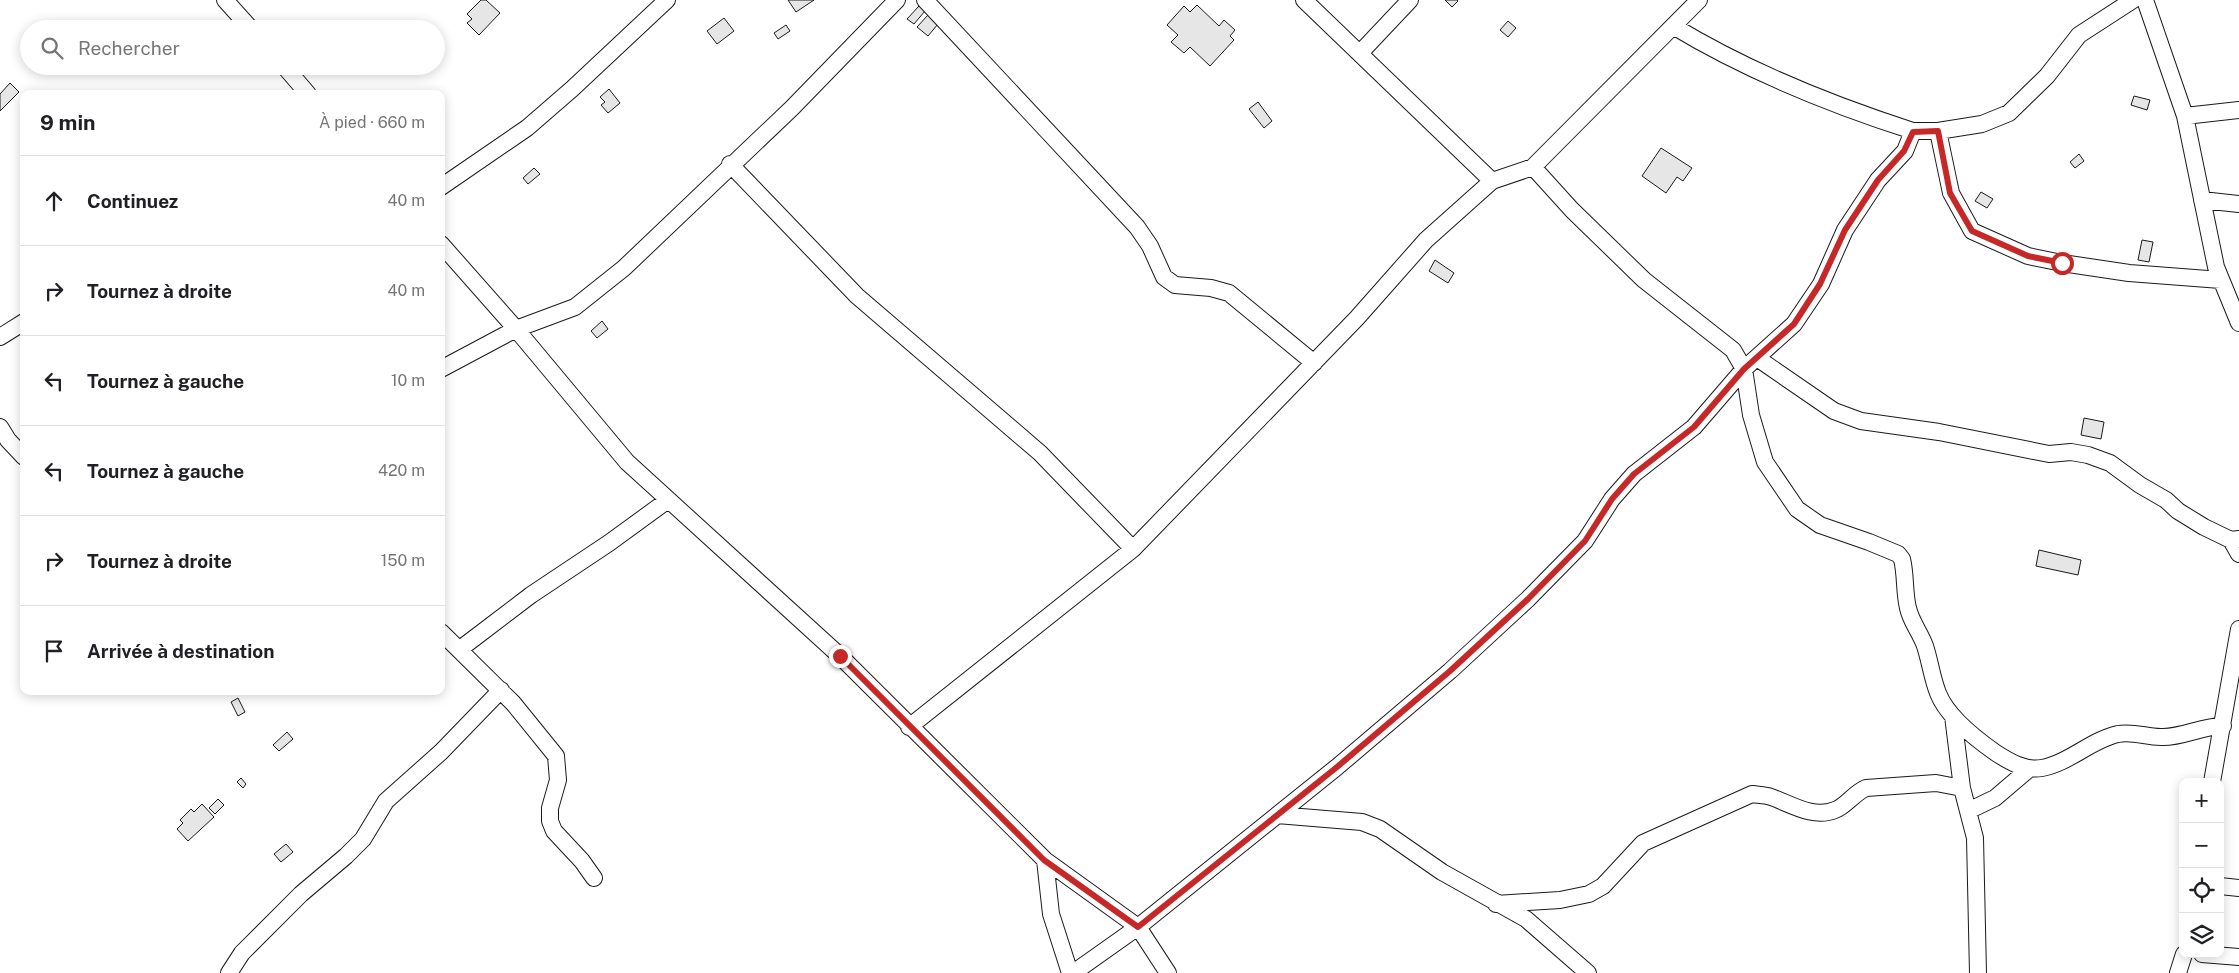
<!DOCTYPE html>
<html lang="fr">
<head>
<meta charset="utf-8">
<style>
	body { margin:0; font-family:"Public Sans",sans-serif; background:#f2f2f2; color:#202124 }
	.controls { position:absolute; right:15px; bottom:15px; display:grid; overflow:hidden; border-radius:10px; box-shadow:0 2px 12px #0003 }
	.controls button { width:45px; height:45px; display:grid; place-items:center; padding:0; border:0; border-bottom:1px solid #e0e0e0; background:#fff; color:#202124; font:25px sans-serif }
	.stop { position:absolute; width:15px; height:15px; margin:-11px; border:4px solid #c62828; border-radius:50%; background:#fff }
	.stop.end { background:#c62828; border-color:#fff; box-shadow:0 1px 5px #0008 }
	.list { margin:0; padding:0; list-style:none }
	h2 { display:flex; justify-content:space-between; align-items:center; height:65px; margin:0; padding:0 20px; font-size:21px }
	h2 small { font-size:16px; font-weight:400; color:#757577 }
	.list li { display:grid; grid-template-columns:32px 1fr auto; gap:15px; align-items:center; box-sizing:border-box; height:90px; padding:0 20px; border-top:1px solid #e0e0e0 }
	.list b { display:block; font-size:19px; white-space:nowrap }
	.list em { font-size:16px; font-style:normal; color:#757577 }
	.icon { flex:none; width:28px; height:28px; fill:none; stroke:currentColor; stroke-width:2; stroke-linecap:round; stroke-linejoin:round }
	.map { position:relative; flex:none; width:2239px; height:973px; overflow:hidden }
	.search { position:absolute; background:#fff; box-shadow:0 2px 12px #0003; left:20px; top:20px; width:425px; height:55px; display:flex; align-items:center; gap:12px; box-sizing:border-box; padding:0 18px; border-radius:28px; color:#757577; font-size:19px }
	.panel { position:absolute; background:#fff; box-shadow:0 2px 12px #0003; left:20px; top:90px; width:425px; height:605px; border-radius:10px }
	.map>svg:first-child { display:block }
	.building { fill:#e6e6e6; stroke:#1a1a1a }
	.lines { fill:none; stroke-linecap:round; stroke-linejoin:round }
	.minor-casing { stroke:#1a1a1a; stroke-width:18 }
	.minor { stroke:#fff; stroke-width:16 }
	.route { stroke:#c62828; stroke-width:6 }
</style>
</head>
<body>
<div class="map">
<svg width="2239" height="973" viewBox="0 0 2239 973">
	<rect width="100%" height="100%" fill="#fff"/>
	<!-- building -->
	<path class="building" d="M481 0H486L500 13 479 35 467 23 472 19 467 14Z
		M788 0H814L796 12Z
		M1445 0H1457L1458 1 1452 7Z
		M1197 5 1219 26 1224 20 1235 30 1230 36 1234 40 1210 66 1190 47 1184 53 1171 42 1178 35 1167 25 1184 6 1190 12Z
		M919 6 925 11 914 24 907 19Z
		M928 15 938 24 928 36 917 27Z
		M724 18 734 31 717 44 707 31Z
		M1508 21 1516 28 1508 37 1500 30Z
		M786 25 790 31 778 39 774 33Z
		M10 83 19 92 0 111V94Z
		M609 89 620 103 608 113 601 105 605 102 600 97Z
		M2134 96 2150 100 2147 110 2131 105Z
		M1258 102 1272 121 1264 128 1249 109Z
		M1661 148 1692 168 1683 181 1677 177 1666 193 1642 176Z
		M2079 154 2084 161 2075 168 2070 162Z
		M534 168 540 174 528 184 523 178Z
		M1981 192 1993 199 1987 208 1975 201Z
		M2142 240 2153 242 2149 262 2138 260Z
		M1435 260 1454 273 1448 283 1429 271Z
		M602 321 608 329 597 338 591 331Z
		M2084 418 2104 422 2101 439 2081 435Z
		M2039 550 2081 560 2078 575 2036 566Z
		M238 698 245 712 238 716 231 702Z
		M287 732 293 739 279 751 273 745Z
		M241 778 246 784 243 788 237 782Z
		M218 799 224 805 215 814 209 808Z
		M202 804 214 817 188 841 177 829 183 823 180 820 191 809 194 812Z
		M286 844 293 852 281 862 274 854Z"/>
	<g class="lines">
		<!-- minor casing -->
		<g class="minor-casing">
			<path id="minor" d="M225 0 251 29
				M925 0 1137 227 1150 246 1164 277 1175 285 1211 288 1229 293 1314 363
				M1304 0 1492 181
				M2145 0 2185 116 2216 267 2239 323
				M1673 26C1749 72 1829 104 1913 131
				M1360 53 1410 0
				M284 66 308 94
				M2185 116 2239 110
				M1938 131 1951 193 1972 231 2028 256 2062 263 2129 273 2221 280
				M730 164 857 296 1040 453 1133 549
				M1533 167 1572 210 1644 280 1733 350 1744 369 1751 415 1765 462 1797 509 1820 525 1869 542 1898 554 1902 559C1906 575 1904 592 1908 608 1911 622 1920 632 1925 646 1930 661 1932 678 1938 693 1947 717 1976 739 1996 753 2010 762 2025 771 2042 768 2069 763 2091 740 2118 734 2135 731 2148 738 2163 737 2184 737 2202 726 2223 726
				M441 187 527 128 572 89 667 0
				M2202 200 2239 204
				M441 244 516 329 627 462 840 656 1045 860 1138 927 1168 973
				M0 337 24 322
				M1757 358 1834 411 1861 421 1939 432 2049 454 2071 452 2088 455 2110 463 2140 485 2166 500 2178 511 2204 527 2231 540 2239 539
				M441 369 516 329 575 307 624 268 792 108 897 0
				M0 427 8 440 24 457
				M2231 540 2239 554
				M441 632 513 703 556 756 558 780 550 808V821L554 831 582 861 594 878
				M460 649 531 595 609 543 668 500
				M1953 716 1962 788 1975 838 1978 973
				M909 727 1133 549 1357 318 1426 240 1492 181 1533 167 1699 0
				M2212 782 2239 629
				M1968 811 1995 798 2029 769
				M1277 815 1362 822 1380 829 1442 872 1526 919 1588 973
				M1045 860 1051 914 1070 973
				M2220 886 2239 888
				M1496 904 1560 900 1589 894 1603 886 1643 843 1752 794C1758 795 1765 795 1771 797 1791 804 1813 819 1835 810 1845 807 1854 793 1866 788L1936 783 1962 788
				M2202 954 2239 957
				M229 973 242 953 301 894 346 856 363 839 386 801 441 752 501 690
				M1073 973 1138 927 1337 767 1450 671 1528 599 1585 541 1612 499 1634 474 1694 427 1744 369 1794 324 1821 284 1845 230 1878 180 1905 151 1913 131H1938L1982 124 2009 113 2047 76 2079 35 2133 0
				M2178 973 2184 954"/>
		</g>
		<!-- minor -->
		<use href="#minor" class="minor"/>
	</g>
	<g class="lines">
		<!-- route -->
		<path class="route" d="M840 656 1044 860 1138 927 1337 767 1450 671 1528 599 1585 541 1612 499 1634 474 1694 427 1744 369 1794 324 1820 284 1845 230 1878 180 1904 151 1913 132 1938 131 1950 193 1972 231 2028 256 2062 263"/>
	</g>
</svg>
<div class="controls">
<button>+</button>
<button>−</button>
<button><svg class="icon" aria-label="locate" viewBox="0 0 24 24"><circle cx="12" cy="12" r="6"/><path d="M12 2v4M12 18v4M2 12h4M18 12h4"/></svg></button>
<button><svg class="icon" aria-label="layers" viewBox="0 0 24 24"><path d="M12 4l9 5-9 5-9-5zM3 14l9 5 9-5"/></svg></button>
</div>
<div class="stop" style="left:2062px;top:263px"></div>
<div class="stop end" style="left:840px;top:656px"></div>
<div class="search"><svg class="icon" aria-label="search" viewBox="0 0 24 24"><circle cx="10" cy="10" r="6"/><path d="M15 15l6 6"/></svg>Rechercher</div>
<section class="panel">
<h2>9 min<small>À pied · 660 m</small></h2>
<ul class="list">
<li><svg class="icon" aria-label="ahead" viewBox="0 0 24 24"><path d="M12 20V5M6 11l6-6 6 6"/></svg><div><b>Continuez</b></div><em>40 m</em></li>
<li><svg class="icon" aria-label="right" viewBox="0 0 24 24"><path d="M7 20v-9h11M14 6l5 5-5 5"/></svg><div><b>Tournez à droite</b></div><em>40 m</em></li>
<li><svg class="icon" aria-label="left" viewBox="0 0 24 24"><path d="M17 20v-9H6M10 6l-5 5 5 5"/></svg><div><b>Tournez à gauche</b></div><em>10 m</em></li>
<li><svg class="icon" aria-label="left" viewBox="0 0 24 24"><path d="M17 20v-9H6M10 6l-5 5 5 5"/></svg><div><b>Tournez à gauche</b></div><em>420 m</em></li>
<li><svg class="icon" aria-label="right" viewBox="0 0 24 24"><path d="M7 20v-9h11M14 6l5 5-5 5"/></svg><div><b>Tournez à droite</b></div><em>150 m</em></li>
<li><svg class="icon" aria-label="arrive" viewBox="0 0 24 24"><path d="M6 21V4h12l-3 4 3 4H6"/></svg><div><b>Arrivée à destination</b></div></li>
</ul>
</section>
</div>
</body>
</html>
